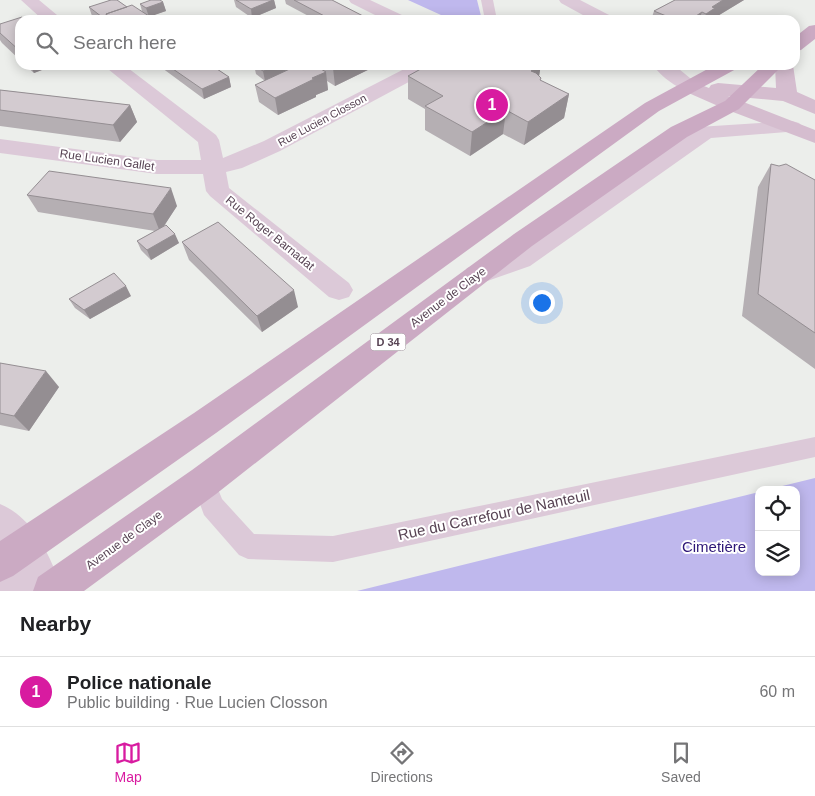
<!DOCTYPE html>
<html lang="en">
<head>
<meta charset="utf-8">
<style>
	body { margin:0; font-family:Helvetica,sans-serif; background:#f2f2f2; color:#202124 }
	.controls { position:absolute; right:15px; bottom:15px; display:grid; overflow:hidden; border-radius:10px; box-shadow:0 2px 12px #0003 }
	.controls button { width:45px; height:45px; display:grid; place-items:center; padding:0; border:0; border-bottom:1px solid #e0e0e0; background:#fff; color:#202124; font:25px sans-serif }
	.you { position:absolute; left:541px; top:302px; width:18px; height:18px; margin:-12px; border:4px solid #fff; border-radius:50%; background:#1a73e8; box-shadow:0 0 0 8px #1a73e833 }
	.badge { display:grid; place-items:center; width:32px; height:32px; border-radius:50%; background:#d81ba0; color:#fff; font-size:16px; font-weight:700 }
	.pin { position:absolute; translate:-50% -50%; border:2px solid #fff; box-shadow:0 1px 5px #0006 }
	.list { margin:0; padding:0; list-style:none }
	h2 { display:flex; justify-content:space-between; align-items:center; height:65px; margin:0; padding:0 20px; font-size:21px }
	h2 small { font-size:16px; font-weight:400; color:#757577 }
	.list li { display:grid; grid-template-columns:32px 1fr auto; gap:15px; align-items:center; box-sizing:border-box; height:70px; padding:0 20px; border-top:1px solid #e0e0e0 }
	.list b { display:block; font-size:19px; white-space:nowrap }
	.list p { margin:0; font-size:16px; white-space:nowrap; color:#757577 }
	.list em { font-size:16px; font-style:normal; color:#757577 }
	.icon { flex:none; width:28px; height:28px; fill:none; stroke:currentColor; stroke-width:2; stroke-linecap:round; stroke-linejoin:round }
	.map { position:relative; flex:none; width:815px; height:591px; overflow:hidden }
	.search { position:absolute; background:#fff; box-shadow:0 2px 12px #0003; left:15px; right:15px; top:15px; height:55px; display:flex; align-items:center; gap:12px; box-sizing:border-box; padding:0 18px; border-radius:15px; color:#757577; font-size:19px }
	.sheet { height:135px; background:#fff }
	nav { display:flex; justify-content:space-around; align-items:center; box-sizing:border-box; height:70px; border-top:1px solid #e0e0e0; background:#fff; font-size:14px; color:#757577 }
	nav a { display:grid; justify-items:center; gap:2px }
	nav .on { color:#d81ba0 }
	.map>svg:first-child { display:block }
	.green { fill:#bfb8ed }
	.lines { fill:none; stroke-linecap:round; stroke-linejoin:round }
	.service { fill:#dcc9d8; fill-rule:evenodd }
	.minor { fill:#dcc9d8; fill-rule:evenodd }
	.tertiary { fill:#dcc9d8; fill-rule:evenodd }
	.secondary { fill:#d5bdcf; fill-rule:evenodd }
	.primary { fill:#cbaac3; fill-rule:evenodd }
	.wall { fill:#b5afb3 }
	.shaded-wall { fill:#948e92 }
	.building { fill:#d3cbd0; stroke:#948e92 }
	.labels { text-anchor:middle; stroke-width:4; stroke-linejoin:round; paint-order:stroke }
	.far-street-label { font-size:11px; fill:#584454; stroke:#fff }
	.shield { fill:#fff; stroke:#8a7c87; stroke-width:1 }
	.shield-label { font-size:11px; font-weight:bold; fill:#584454 }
	.street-label { font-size:12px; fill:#584454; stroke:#fff }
	.near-street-label { font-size:15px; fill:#584454; stroke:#fff }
	.near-park-label { font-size:15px; fill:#2e1777; stroke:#fff }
</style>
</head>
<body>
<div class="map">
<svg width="815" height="591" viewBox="0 0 815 591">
	<rect width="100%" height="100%" fill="#eceeeb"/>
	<!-- green -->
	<path class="green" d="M408 0H477L482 20H452Z
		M815 478V591H357L759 492V572H796V490H766Z"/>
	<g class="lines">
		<!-- service -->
		<path class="service" d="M481 0H493L497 20H485Z
			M815 437V457L333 562 248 559 239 555 204 515 192 482 196 474 204 471 212 474 222 499 254 534 333 536Z"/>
		<!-- minor -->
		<path class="minor" d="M21 0H39L63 20H43Z
			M349 0H370L404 16 407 20H385L351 3Z
			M103 65H124L216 135 219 140 223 158 264 141 412 65H435L433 69 280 151 242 168 226 172 229 188 349 283 353 290 349 297 339 300 329 297 210 196 206 191 203 174H157L0 153V139L157 160H201L198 142Z
			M792 121 799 123 803 127 799 131 711 138 530 266 476 285 467 282 463 275 467 268 512 252 698 127Z
			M0 504C27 515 43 542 54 568L48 581 41 591H0V577L13 565 0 548Z"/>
		<!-- tertiary -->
		<path class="tertiary" d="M559 0H580L611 16 614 20H592L561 3Z
			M653 65H674L701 87 698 91C684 95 661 77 653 65Z"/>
		<!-- secondary -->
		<path class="secondary" d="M775 65H793L797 92 815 100V114L783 101 728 96 815 130V143L725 109 684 91 681 87 684 83 691 81 709 88 711 85 718 83 776 88Z"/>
		<!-- primary -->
		<path class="primary" d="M815 25V39L801 50 795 51V37L809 26Z
			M715 65H738L736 69 659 111 216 433 13 576 0 582V541L194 413 645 103Z
			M763 65H783L739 109 687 137 532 246 216 494 84 591H33L38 577 192 470 514 234 671 127 725 101Z"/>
	</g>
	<!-- wall -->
	<path class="wall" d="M108 0H117L127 7 142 11 140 4 163 2 166 11 150 16 155 20H97L92 16 89 7 109 1Z
		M234 0H274L276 8 252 18 236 7Z
		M285 0H332L365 17V20H316L286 4Z
		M675 0H744L711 20H651L654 11Z
		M20 20V60L2 43 0 40V24Z
		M25 65H55L34 73Z
		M158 65H211L229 77 231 87 204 99Z
		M254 65H285L286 71 288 70 287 65H378L335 86 327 81 328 90 316 95V97L278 115 259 102 255 85 265 81 256 74Z
		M428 65H541L539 76 541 78 540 80 569 94 564 118 524 145 503 134 470 156 425 130V109L408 99V76Z
		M0 90 130 105 137 122 120 142 0 126Z
		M771 164 815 180V369L742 316 758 187Z
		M27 195 177 206 164 226 179 243 151 260 141 250 137 241 155 231 38 212Z
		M182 242 298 307 262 332 189 260Z
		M131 296 90 319 75 308 69 299Z
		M0 363 59 387 29 431 0 425Z"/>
	<!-- shaded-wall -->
	<path class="shaded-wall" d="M273 0H274L276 8 252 18 251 9Z
		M723 0H744L711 20H703L706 14 712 7Z
		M163 2 166 11 149 17 146 8Z
		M702 12 699 20H690Z
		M365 17V20H357Z
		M30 65H55L34 73Z
		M172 65H202L173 69Z
		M278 65H285L286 71 265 81 263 71Z
		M341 65H378L335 86 333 68Z
		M540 65H541L537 87 531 71Z
		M326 72 328 90 316 95V97L278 115 275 98 312 78Z
		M229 77 231 87 204 99 202 89Z
		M569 94 564 118 524 145 528 122Z
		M130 105 137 122 120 142 113 125Z
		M506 110 503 134 470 156 472 132Z
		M171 188 177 206 160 232 153 214Z
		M175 234 179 243 151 260 147 250Z
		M126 286 131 296 90 319 84 310Z
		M294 290 298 307 262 332 257 316Z
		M46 371 59 387 29 431 14 416Z"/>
	<!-- building -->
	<path class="building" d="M111 0H117L127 7 106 14 108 20H106L89 7Z
		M151 0H160L163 2 146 8 140 4Z
		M236 0H273L251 9Z
		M294 0H332L365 17 357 20H332Z
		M675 0H723L712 7 715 8 706 14 702 12 690 20H676L654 11Z
		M132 5 155 20H114L106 14Z
		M22 17 25 20H20V51L0 33V24Z
		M182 65H211L229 77 202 89 173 69Z
		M254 65H278L263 71Z
		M292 65H314L326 72 312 78 314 79 275 98 255 85 294 67Z
		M327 65H341L333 68Z
		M428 65H540L531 71 536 73 541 78 540 80 569 94 528 122 506 110 472 132 425 106 443 96 408 76Z
		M0 90 130 105 113 125 0 110Z
		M771 164 779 166 786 164 815 180V333L758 294Z
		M49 171 171 188 153 214 27 195Z
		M218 222 294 290 257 316 182 242Z
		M166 225 175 234 147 250 137 241Z
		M114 273 126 286 84 310 69 299Z
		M0 363 46 371 14 416 0 413Z"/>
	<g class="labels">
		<!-- far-street labels -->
		<g class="far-street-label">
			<text transform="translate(322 120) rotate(-28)" y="4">Rue Lucien Closson</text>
		</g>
		<!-- shield labels -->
		<rect class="shield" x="370.5" y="333.5" width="35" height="17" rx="4"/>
		<g class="shield-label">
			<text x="388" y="346">D 34</text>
		</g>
		<!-- street labels -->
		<g class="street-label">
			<text transform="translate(107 160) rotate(8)" y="4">Rue Lucien Gallet</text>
			<text transform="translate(270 233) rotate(39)" y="4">Rue Roger Barnadat</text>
			<text transform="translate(448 297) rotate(-37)" y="4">Avenue de Claye</text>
			<text transform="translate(124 540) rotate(-36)" y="4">Avenue de Claye</text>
		</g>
		<!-- near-street labels -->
		<g class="near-street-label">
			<text transform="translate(494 515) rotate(-12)" y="5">Rue du Carrefour de Nanteuil</text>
		</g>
		<!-- near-park labels -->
		<g class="near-park-label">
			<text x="714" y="552">Cimetière</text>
		</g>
	</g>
</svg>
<div class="controls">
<button><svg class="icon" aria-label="locate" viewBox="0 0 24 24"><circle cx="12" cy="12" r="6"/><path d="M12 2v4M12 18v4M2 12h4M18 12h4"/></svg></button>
<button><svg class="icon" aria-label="layers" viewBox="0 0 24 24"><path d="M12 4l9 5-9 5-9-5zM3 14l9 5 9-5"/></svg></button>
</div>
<div class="you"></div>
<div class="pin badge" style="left:492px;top:105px">1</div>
<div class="search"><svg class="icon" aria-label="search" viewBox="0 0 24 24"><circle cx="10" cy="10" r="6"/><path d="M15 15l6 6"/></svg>Search here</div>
</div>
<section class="sheet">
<h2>Nearby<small></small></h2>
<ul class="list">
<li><span class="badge">1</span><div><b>Police nationale</b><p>Public building · Rue Lucien Closson</p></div><em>60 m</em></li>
</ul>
</section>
<nav>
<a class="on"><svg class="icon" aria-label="map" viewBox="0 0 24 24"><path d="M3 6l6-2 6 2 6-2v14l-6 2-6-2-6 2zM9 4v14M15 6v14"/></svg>Map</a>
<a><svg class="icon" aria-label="directions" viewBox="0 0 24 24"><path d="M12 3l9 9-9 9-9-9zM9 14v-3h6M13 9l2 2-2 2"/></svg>Directions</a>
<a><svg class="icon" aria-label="saved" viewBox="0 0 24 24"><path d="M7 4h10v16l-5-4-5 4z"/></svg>Saved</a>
</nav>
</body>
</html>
